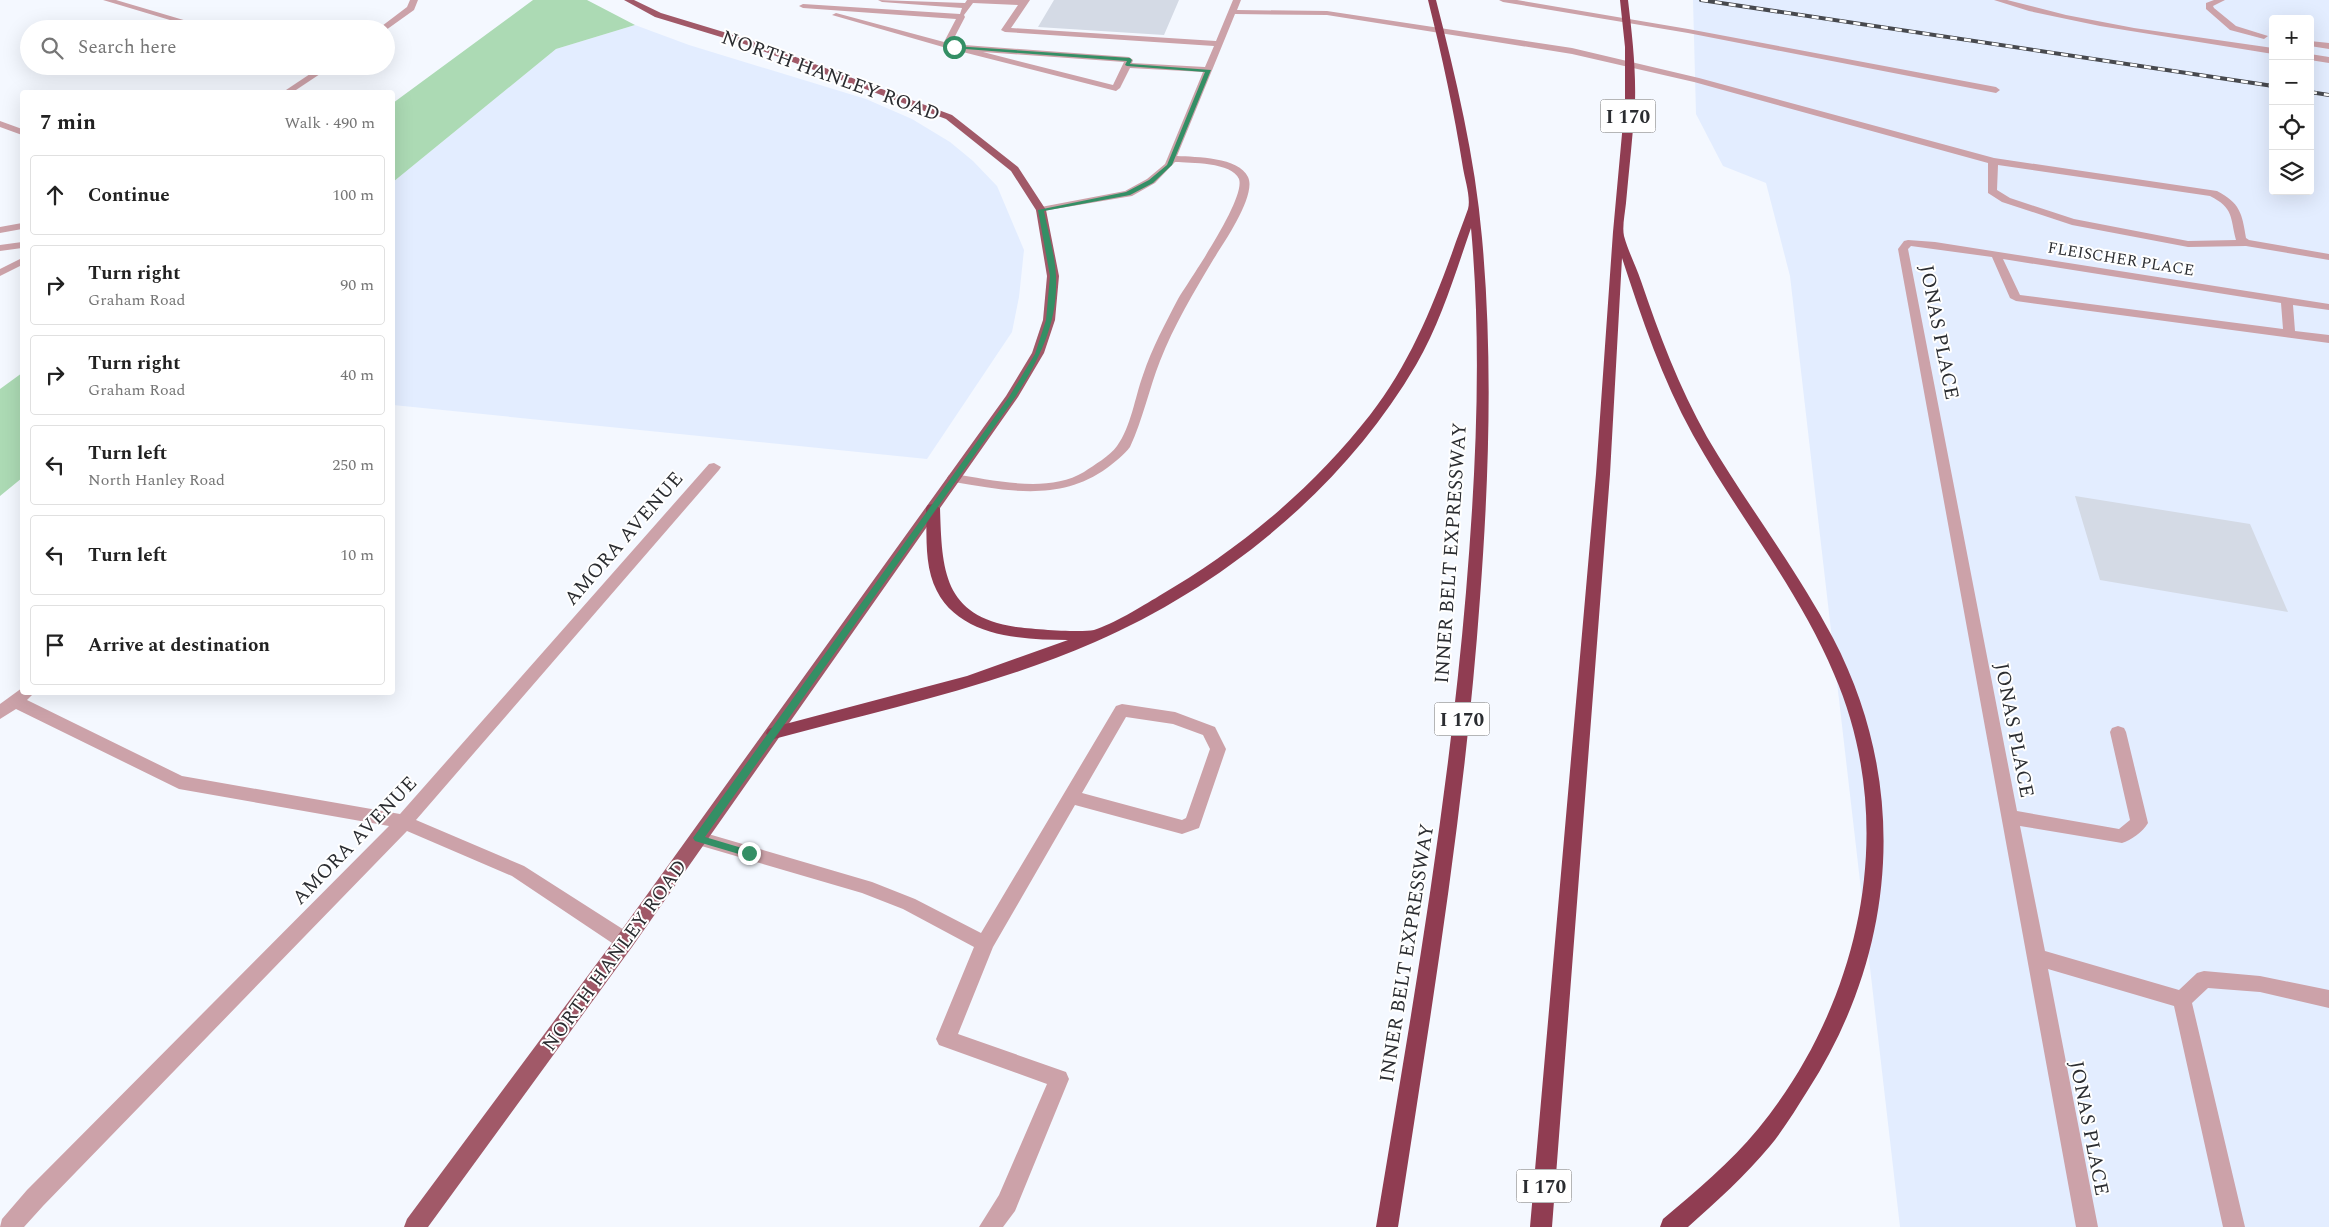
<!DOCTYPE html>
<html lang="en">
<head>
<meta charset="utf-8">
<style>
	body { margin:0; font-family:Spectral,serif; background:#f6f6f6; color:#222 }
	.controls { position:absolute; right:15px; top:15px; display:grid; overflow:hidden; border-radius:5px; box-shadow:0 5px 20px #0002 }
	.controls button { width:45px; height:45px; display:grid; place-items:center; padding:0; border:0; border-bottom:1px solid #e0e0e0; background:#fff; color:#222; font:25px sans-serif }
	.stop { position:absolute; width:15px; height:15px; margin:-11px; border:4px solid #348f65; border-radius:50%; background:#fff }
	.stop.end { background:#348f65; border-color:#fff; box-shadow:0 1px 5px #0008 }
	.list { margin:0; padding:0; list-style:none }
	h2 { display:flex; justify-content:space-between; align-items:center; height:65px; margin:0; padding:0 20px; font-size:21px }
	h2 small { font-size:16px; font-weight:400; color:#767676 }
	.list li { display:grid; grid-template-columns:32px 1fr auto; gap:15px; align-items:center; box-sizing:border-box; height:80px; margin:0 10px 10px; padding:0 10px; border:1px solid #e0e0e0; border-radius:5px }
	.list b { display:block; font-size:19px; white-space:nowrap }
	.list p { margin:0; font-size:16px; white-space:nowrap; color:#767676 }
	.list em { font-size:16px; font-style:normal; color:#767676 }
	.icon { flex:none; width:28px; height:28px; fill:none; stroke:currentColor; stroke-width:2; stroke-linecap:round; stroke-linejoin:round }
	.map { position:relative; flex:none; width:2329px; height:1227px; overflow:hidden }
	.search { position:absolute; background:#fff; box-shadow:0 5px 20px #0002; left:20px; top:20px; width:375px; height:55px; display:flex; align-items:center; gap:12px; box-sizing:border-box; padding:0 18px; border-radius:28px; color:#767676; font-size:19px }
	.panel { position:absolute; background:#fff; box-shadow:0 5px 20px #0002; left:20px; top:90px; width:375px; height:605px; border-radius:5px }
	.map>svg:first-child { display:block }
	.built { fill:#e3edff; fill-rule:evenodd }
	.green { fill:#acdab4 }
	.building { fill:#d4dae5 }
	.lines { fill:none; stroke-linecap:round; stroke-linejoin:round }
	.minor { fill:#cca2a9; fill-rule:evenodd }
	.major { fill:#a15968; fill-rule:evenodd }
	.highway { fill:#903d52; fill-rule:evenodd }
	.rail-casing { stroke:#47494e; stroke-width:4 }
	.rail { stroke:#fff; stroke-width:2.5; stroke-dasharray:7; stroke-linecap:butt }
	.route { fill:#348f65 }
	.labels { text-anchor:middle; stroke-width:4; stroke-linejoin:round; paint-order:stroke }
	.far-street-label { font-size:16px; fill:#2b2d31; stroke:#fff }
	.shield { fill:#fff; stroke:#6b6c6f; stroke-width:1 }
	.shield-label { font-size:19px; font-weight:bold; fill:#2b2d31 }
	.street-label { font-size:20px; fill:#2b2d31; stroke:#fff }
</style>
</head>
<body>
<div class="map">
<svg width="2329" height="1227" viewBox="0 0 2329 1227">
	<rect width="100%" height="100%" fill="#f4f8ff"/>
	<!-- built -->
	<path class="built" d="M1693 0H2329V1227H1900L1790 276 1766 183 1723 166 1696 114ZM2273 19H2310V191H2273Z
		M635 25 689 45 866 99 912 119 950 142 973 161 997 186 1024 250 1019 297 1012 332 927 459 393 405V182L556 49Z"/>
	<!-- green -->
	<path class="green" d="M533 0H587L635 25 556 49 393 182V103Z
		M22 373V478L0 496V389Z"/>
	<!-- building -->
	<path class="building" d="M1054 0H1179L1164 35 1038 27Z
		M2075 496 2250 524 2288 612 2100 580Z"/>
	<g class="lines">
		<!-- minor -->
		<path class="minor" d="M103 0H116L214 29H200Z
			M410 0H418L414 10 386 30 378 29 407 7Z
			M878 0 965 3 967 0H1030L1011 28 1216 41 1233 0H1241L1237 10 1327 11 1572 48 1699 78 1994 158 2217 191C2240 203 2242 213 2246 238L2249 240 2329 254V260L2246 246 2188 247 2072 225 2002 202 1988 193V163L1694 82 1572 54 1327 15 1235 14 1177 156C1196 157 1239 157 1248 177 1257 195 1223 244 1213 260 1194 292 1174 325 1160 361 1149 389 1143 419 1130 447 1124 455 1115 462 1107 468 1060 502 1008 491 954 482L947 478 949 475 954 474C994 480 1047 494 1084 472 1094 465 1110 456 1117 446 1131 427 1135 397 1143 375 1152 348 1165 324 1178 299 1190 279 1246 199 1239 179 1232 162 1190 163 1175 162L1155 183 1132 196 1037 212 1036 210 1041 207 1125 191 1147 179 1165 164 1203 72 1130 68 1120 88 1116 91 943 47 832 15 836 13 944 42 956 19 803 8 799 6 803 4 960 14 962 8 882 2ZM973 3 1018 5 1001 30 1005 32 1214 46 1205 67 1132 63 1133 60 1129 57 951 44 965 17 964 15ZM983 52 1124 62 1113 85ZM1998 165 2210 196C2234 208 2230 217 2236 240L2188 241 2074 219 2010 198 1997 190Z
			M1499 0H1517L1688 29 1996 87 2000 90 1996 93 1688 33 1503 2Z
			M1994 0H2007L2066 15 2134 28 2273 48V54L2100 26 2029 11Z
			M2214 0H2225L2213 6 2214 8 2236 26 2268 36 2264 39 2230 30 2206 9V3Z
			M2310 41 2329 43V49L2310 46Z
			M2310 54 2329 57V63L2310 60Z
			M322 66H332L293 92H283Z
			M0 121 22 129V135L0 127Z
			M22 223V229L0 233V227Z
			M1908 240 1935 242 2329 304V310L2293 305 2295 331 2329 335V343L2016 301 2010 298 1992 257 1911 246 1908 249 2017 811 2119 829 2130 820 2110 732 2112 728 2118 726 2124 728 2126 732 2148 823C2143 832 2131 840 2122 843L2020 826 2045 951 2179 990 2197 973 2204 971 2260 976 2329 990V1008L2260 992 2208 988 2192 1003 2245 1227H2223L2174 1006 2048 969 2098 1227H2076L1898 249 1904 241ZM2003 259 2281 303 2283 329 2020 295Z
			M22 242V248L0 251V245Z
			M22 258V265L0 276V269Z
			M714 463 721 467 719 470 416 820 524 866 632 935 634 941 632 947 625 949 618 947 512 876 407 831 43 1206 24 1227H0L2 1219 27 1190 389 826 179 789 16 709 0 719V704L22 688V692H35L27 700 182 776 400 814 709 464Z
			M1122 704 1175 712 1215 727 1226 749 1199 828 1182 834 1075 805 993 947 958 1034 1066 1072 1069 1079 1015 1211 1003 1227H979L999 1195 1047 1084 939 1045 936 1039 974 947 903 909 862 893 698 845 692 843 689 838 692 833 698 831 872 882 915 899 981 933 1116 706ZM1126 717 1173 724 1203 735 1210 749 1186 818 1182 820 1082 793Z"/>
		<!-- major -->
		<path class="major" d="M624 0H634L661 13 750 40 952 115 1018 167 1046 210 1059 276 1055 320 1044 353 1018 397 632 947 428 1227H404L407 1219 618 935 1006 396 1032 353 1043 320 1047 276 1036 210 1011 171 946 119 744 44 655 17Z"/>
		<!-- highway -->
		<path class="highway" d="M1428 0H1436C1456 78 1475 157 1482 238 1493 357 1489 479 1480 598 1465 809 1430 1018 1398 1227H1376C1411 1016 1448 805 1466 592 1476 471 1482 349 1471 228 1455 274 1441 322 1416 365 1344 488 1225 585 1095 642 992 687 881 710 774 739L768 737 766 733 768 729 774 727 967 676 1068 640C1017 640 948 636 931 576 925 554 927 531 926 508L928 505 933 504 940 508C942 570 943 616 1016 627 1032 629 1080 633 1094 630 1113 624 1141 607 1159 596 1240 549 1312 489 1370 415 1408 366 1431 311 1452 253 1457 238 1463 223 1468 209 1471 198 1465 180 1463 168 1454 111 1442 56 1428 0Z
			M1620 0H1628C1632 34 1636 68 1635 102 1633 135 1629 169 1626 203 1625 213 1622 227 1624 236 1628 251 1636 266 1641 281 1659 334 1679 387 1707 437 1747 505 1796 568 1833 638 1910 785 1897 952 1808 1090 1796 1109 1784 1129 1770 1146 1745 1176 1716 1202 1688 1227H1660L1663 1219C1696 1191 1730 1163 1758 1129 1861 1003 1900 826 1834 674 1798 588 1738 516 1693 435 1662 379 1642 319 1622 258L1610 474 1552 1227H1530L1596 474 1613 232 1625 101V47Z"/>
		<!-- rail casing -->
		<g class="rail-casing">
			<path id="rail" d="M1701 0 2273 86
				M2310 92 2329 95"/>
		</g>
		<!-- rail -->
		<use href="#rail" class="rail"/>
	</g>
	<!-- route -->
	<path class="route" d="M954 46 1130 58 1132 60 1130 64 1211 70 1172 165 1153 183 1130 195 1044 211C1048 232 1055 255 1056 276 1058 324 1039 360 1014 399L705 837 752 851V856L749 857 695 841 693 838 1009 397 1035 354 1046 320 1050 276 1038 210 1126 192 1149 180 1167 165 1205 72 1127 66 1125 65 1127 61 952 48Z"/>
	<g class="labels">
		<!-- far-street labels -->
		<g class="far-street-label">
			<text transform="translate(2121 258) rotate(9)" y="6">FLEISCHER PLACE</text>
		</g>
		<!-- shield labels -->
		<g class="shield">
			<rect x="1600.5" y="99.5" width="55" height="33" rx="4"/>
			<rect x="1434.5" y="702.5" width="55" height="33" rx="4"/>
			<rect x="1516.5" y="1169.5" width="55" height="33" rx="4"/>
		</g>
		<g class="shield-label">
			<text x="1628" y="123">I 170</text>
			<text x="1462" y="726">I 170</text>
			<text x="1544" y="1193">I 170</text>
		</g>
		<!-- street labels -->
		<g class="street-label">
			<text transform="translate(831 75) rotate(20)" y="7">NORTH HANLEY ROAD</text>
			<text transform="translate(1940 332) rotate(79)" y="7">JONAS PLACE</text>
			<text transform="translate(623 538) rotate(-49)" y="7">AMORA AVENUE</text>
			<text transform="translate(1450 553) rotate(-86)" y="7">INNER BELT EXPRESSWAY</text>
			<text transform="translate(2015 730) rotate(79)" y="7">JONAS PLACE</text>
			<text transform="translate(354 840) rotate(-46)" y="7">AMORA AVENUE</text>
			<text transform="translate(1406 953) rotate(-81)" y="7">INNER BELT EXPRESSWAY</text>
			<text transform="translate(614 955) rotate(-54)" y="7">NORTH HANLEY ROAD</text>
			<text transform="translate(2090 1128) rotate(79)" y="7">JONAS PLACE</text>
		</g>
	</g>
</svg>
<div class="controls">
<button>+</button>
<button>−</button>
<button><svg class="icon" aria-label="locate" viewBox="0 0 24 24"><circle cx="12" cy="12" r="6"/><path d="M12 2v4M12 18v4M2 12h4M18 12h4"/></svg></button>
<button><svg class="icon" aria-label="layers" viewBox="0 0 24 24"><path d="M12 4l9 5-9 5-9-5zM3 14l9 5 9-5"/></svg></button>
</div>
<div class="stop" style="left:954px;top:47px"></div>
<div class="stop end" style="left:749px;top:853px"></div>
<div class="search"><svg class="icon" aria-label="search" viewBox="0 0 24 24"><circle cx="10" cy="10" r="6"/><path d="M15 15l6 6"/></svg>Search here</div>
<section class="panel">
<h2>7 min<small>Walk · 490 m</small></h2>
<ul class="list">
<li><svg class="icon" aria-label="ahead" viewBox="0 0 24 24"><path d="M12 20V5M6 11l6-6 6 6"/></svg><div><b>Continue</b></div><em>100 m</em></li>
<li><svg class="icon" aria-label="right" viewBox="0 0 24 24"><path d="M7 20v-9h11M14 6l5 5-5 5"/></svg><div><b>Turn right</b><p>Graham Road</p></div><em>90 m</em></li>
<li><svg class="icon" aria-label="right" viewBox="0 0 24 24"><path d="M7 20v-9h11M14 6l5 5-5 5"/></svg><div><b>Turn right</b><p>Graham Road</p></div><em>40 m</em></li>
<li><svg class="icon" aria-label="left" viewBox="0 0 24 24"><path d="M17 20v-9H6M10 6l-5 5 5 5"/></svg><div><b>Turn left</b><p>North Hanley Road</p></div><em>250 m</em></li>
<li><svg class="icon" aria-label="left" viewBox="0 0 24 24"><path d="M17 20v-9H6M10 6l-5 5 5 5"/></svg><div><b>Turn left</b></div><em>10 m</em></li>
<li><svg class="icon" aria-label="arrive" viewBox="0 0 24 24"><path d="M6 21V4h12l-3 4 3 4H6"/></svg><div><b>Arrive at destination</b></div></li>
</ul>
</section>
</div>
</body>
</html>
